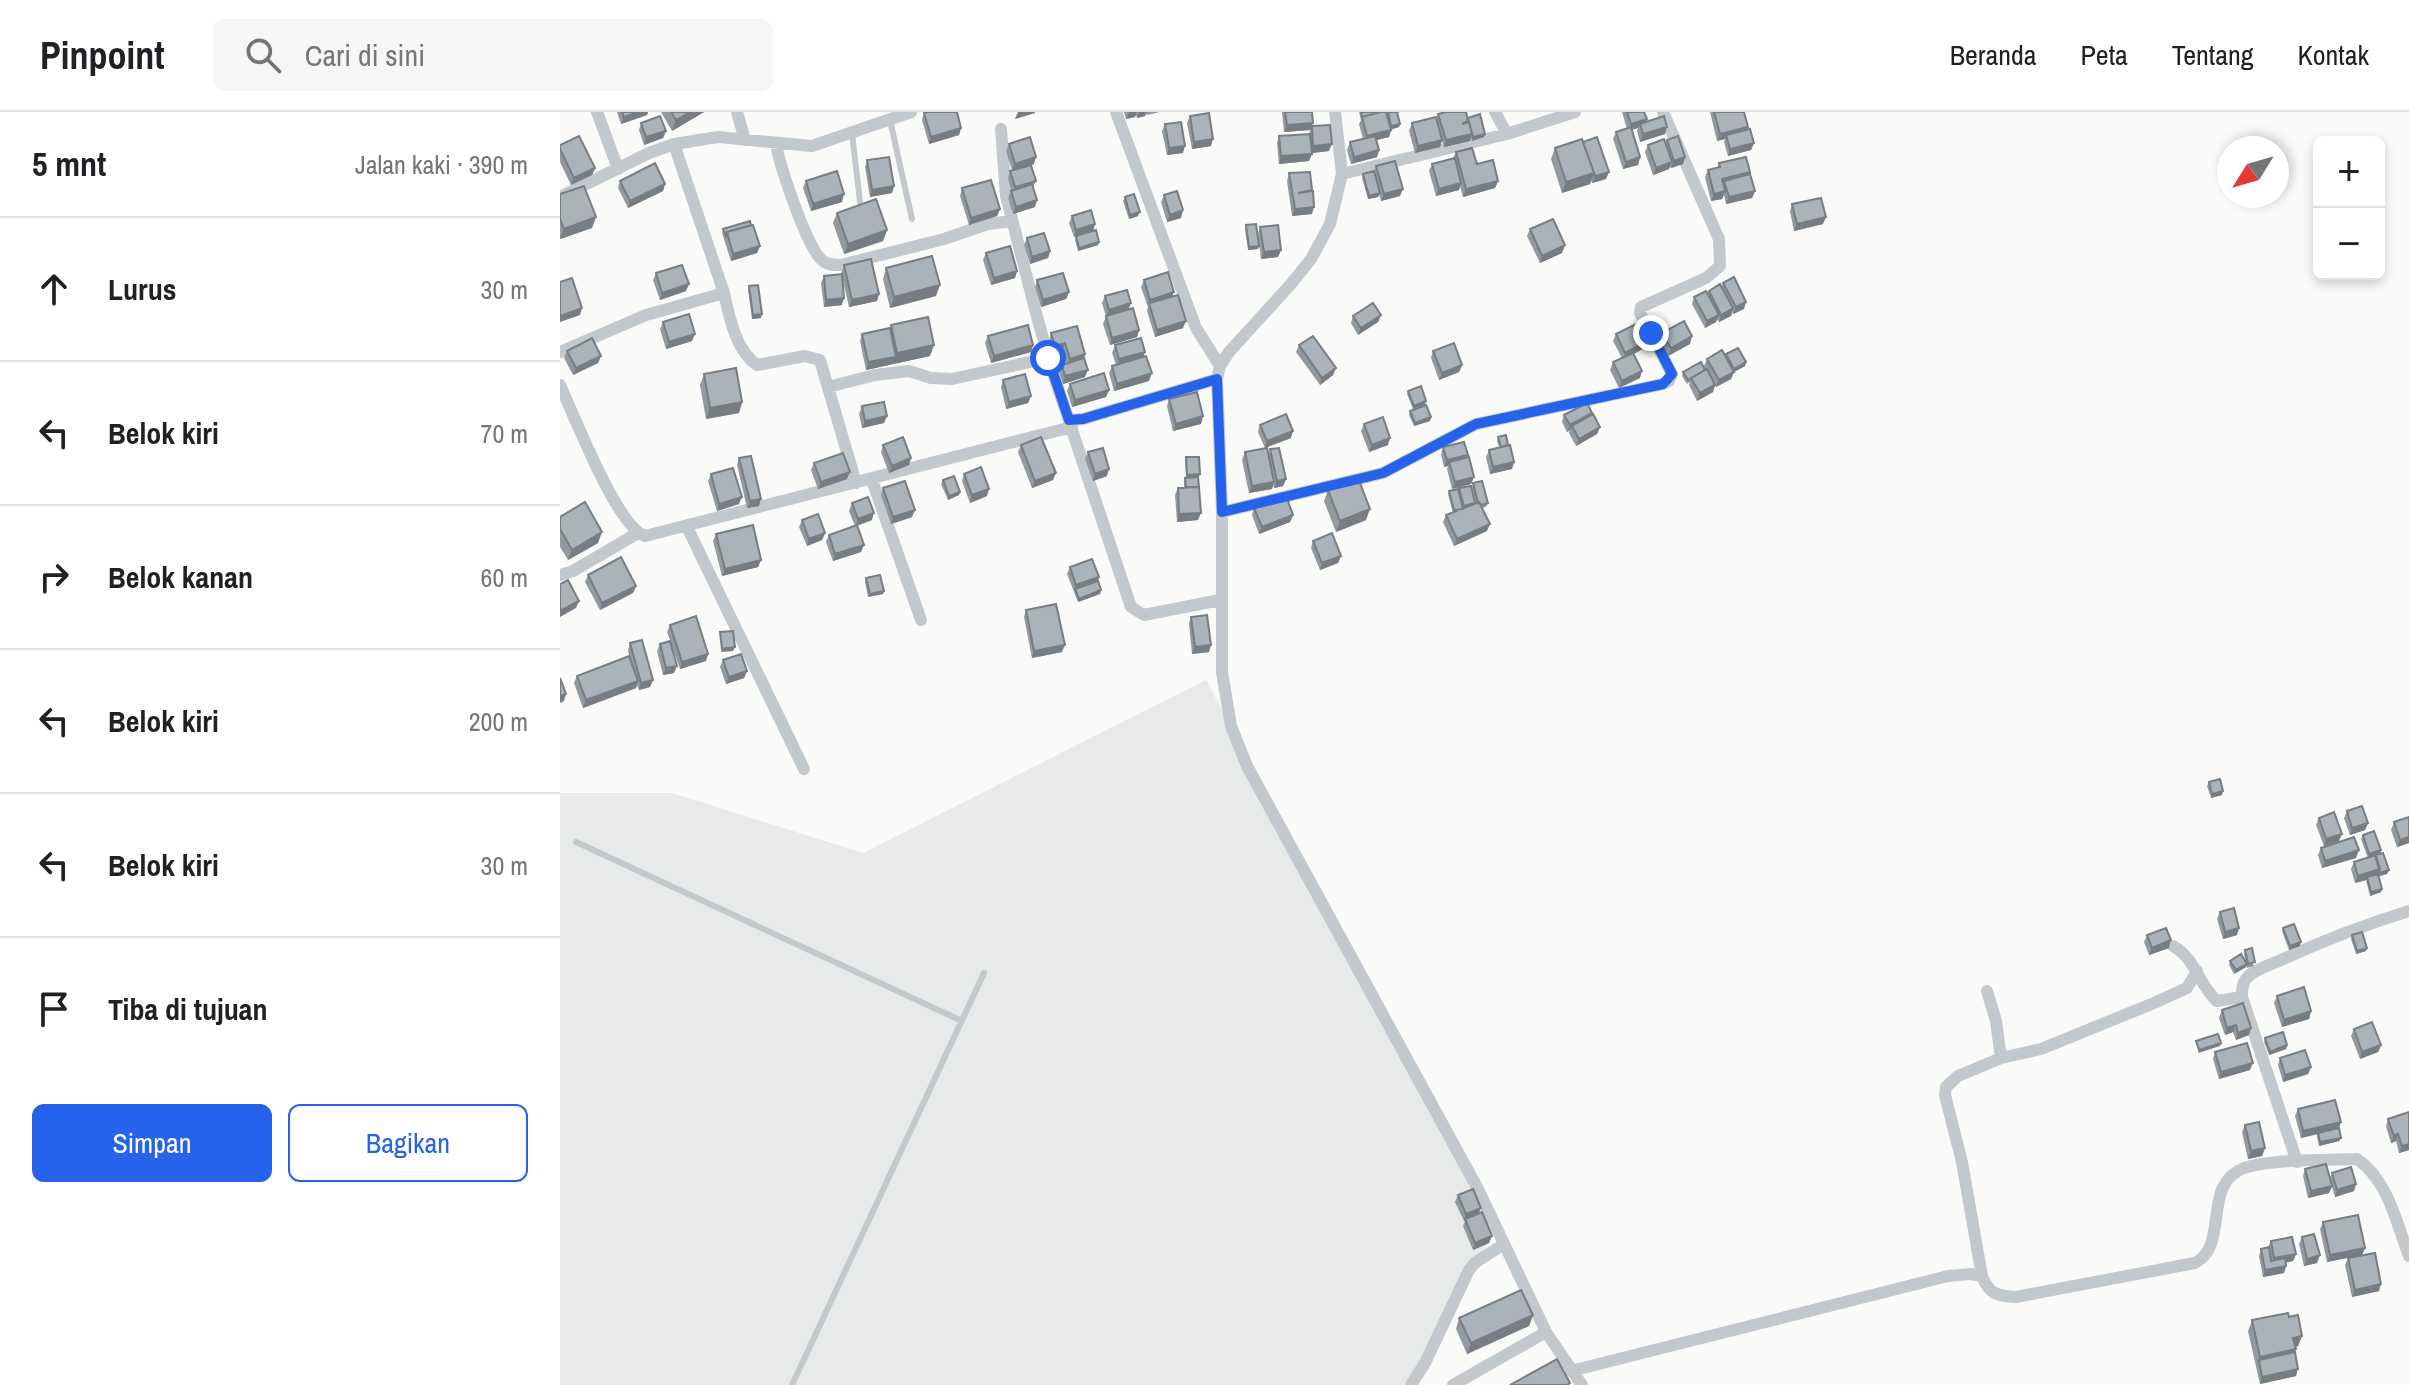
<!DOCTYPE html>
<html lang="id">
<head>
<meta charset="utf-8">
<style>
	body { margin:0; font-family:"Archivo Narrow",sans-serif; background:#f6f6f6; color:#202124 }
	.controls { position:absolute; right:24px; top:24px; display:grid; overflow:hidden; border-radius:12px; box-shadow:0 4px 12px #0003 }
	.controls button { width:72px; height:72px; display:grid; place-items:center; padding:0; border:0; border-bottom:2px solid #e0e0e0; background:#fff; color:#202124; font:40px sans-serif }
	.compass { position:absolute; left:1657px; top:24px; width:72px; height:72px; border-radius:50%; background:#fff; box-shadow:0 4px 12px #0003; rotate:233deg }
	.stop { position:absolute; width:24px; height:24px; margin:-18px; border:6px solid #2563eb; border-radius:50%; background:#fff }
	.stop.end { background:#2563eb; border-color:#fff; box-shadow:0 2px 8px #0008 }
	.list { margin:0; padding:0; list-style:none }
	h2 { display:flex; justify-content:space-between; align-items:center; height:104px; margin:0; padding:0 32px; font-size:34px }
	h2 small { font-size:26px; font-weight:400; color:#757577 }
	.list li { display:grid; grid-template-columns:52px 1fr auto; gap:24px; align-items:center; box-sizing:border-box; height:144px; padding:0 32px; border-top:2px solid #e0e0e0 }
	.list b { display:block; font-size:30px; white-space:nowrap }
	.list em { font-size:26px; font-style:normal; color:#757577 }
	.actions { display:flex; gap:16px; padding:24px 32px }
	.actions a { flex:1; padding:18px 0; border:2px solid #2563eb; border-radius:12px; text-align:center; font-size:28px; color:#2563eb }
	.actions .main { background:#2563eb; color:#fff }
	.icon { flex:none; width:44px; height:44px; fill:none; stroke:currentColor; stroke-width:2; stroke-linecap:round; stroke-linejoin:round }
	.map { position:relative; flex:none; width:1849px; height:1273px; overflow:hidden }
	header { display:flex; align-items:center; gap:48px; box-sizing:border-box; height:112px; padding:0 40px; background:#fff; border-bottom:2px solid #e0e0e0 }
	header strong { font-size:38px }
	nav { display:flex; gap:44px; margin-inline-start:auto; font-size:28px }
	.search { width:560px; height:72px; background:#f6f6f6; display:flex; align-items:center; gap:20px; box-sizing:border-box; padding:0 28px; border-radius:12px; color:#757577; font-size:30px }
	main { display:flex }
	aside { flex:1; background:#fff }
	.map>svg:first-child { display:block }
	.built { fill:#e8e9e9 }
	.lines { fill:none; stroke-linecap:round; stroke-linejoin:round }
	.lane { stroke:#c3c8cc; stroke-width:6 }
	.street { stroke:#c3c8cc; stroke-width:12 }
	.wall { fill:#929a9f }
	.shaded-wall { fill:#777d82 }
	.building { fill:#aab3b9; stroke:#777d82; stroke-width:2 }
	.route { stroke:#2563eb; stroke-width:10 }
</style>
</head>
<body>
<header>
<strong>Pinpoint</strong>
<div class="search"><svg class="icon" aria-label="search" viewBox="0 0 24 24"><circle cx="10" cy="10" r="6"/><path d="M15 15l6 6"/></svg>Cari di sini</div>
<nav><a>Beranda</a><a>Peta</a><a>Tentang</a><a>Kontak</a></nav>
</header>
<main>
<aside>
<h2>5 mnt<small>Jalan kaki · 390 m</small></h2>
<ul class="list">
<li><svg class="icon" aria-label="ahead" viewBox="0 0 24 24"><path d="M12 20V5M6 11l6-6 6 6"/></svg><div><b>Lurus</b></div><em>30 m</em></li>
<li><svg class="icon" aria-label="left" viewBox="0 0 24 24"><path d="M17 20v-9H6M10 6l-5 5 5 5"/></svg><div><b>Belok kiri</b></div><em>70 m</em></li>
<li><svg class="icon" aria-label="right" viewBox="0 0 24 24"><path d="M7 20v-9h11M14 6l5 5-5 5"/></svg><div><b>Belok kanan</b></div><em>60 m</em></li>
<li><svg class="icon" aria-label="left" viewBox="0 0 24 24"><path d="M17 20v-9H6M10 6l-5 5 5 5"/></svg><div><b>Belok kiri</b></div><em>200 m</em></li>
<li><svg class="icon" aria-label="left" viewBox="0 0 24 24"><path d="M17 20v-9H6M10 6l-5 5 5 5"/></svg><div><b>Belok kiri</b></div><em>30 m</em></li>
<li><svg class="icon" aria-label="arrive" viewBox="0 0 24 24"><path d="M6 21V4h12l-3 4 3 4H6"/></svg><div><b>Tiba di tujuan</b></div></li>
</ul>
<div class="actions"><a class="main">Simpan</a><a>Bagikan</a></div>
</aside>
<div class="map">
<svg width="1849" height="1273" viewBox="0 0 1849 1273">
	<rect width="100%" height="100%" fill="#fafaf8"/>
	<!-- built -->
	<path class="built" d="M646 568 937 1115 855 1262 844 1273H0V681H112L303 741Z"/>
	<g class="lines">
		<!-- lane -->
		<path class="lane" d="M330 8 352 107
			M292 21 300 90
			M16 730 402 909
			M232 1273 424 861"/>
		<!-- street -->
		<path class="street" d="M37 0 58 57
			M177 0 185 28
			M556 0 636 216 660 254
			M775 0 782 62 770 112 751 147 731 172 669 240 660 254 657 267 662 400V560L671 614 687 654 918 1077 986 1220 1022 1273
			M935 0 947 22
			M441 17 446 84 475 197 490 252 571 495 584 503 660 488
			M114 32 164 181C169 204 176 239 197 253L245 244 260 248 296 371
			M216 32C220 54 247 137 263 149 268 153 274 153 281 153L384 127 428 112 452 109
			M782 62 947 22 1015 0
			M0 85 89 41 114 32 158 25 252 34 351 0
			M0 240 86 203 164 181
			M0 273C14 303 57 415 85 424L512 315
			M268 275 315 263 349 259 371 266 392 267 488 246
			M509 308 523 307 657 267
			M312 368 361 508
			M662 400 823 361 916 312 1103 272 1109 269 1112 262 1080 201 1081 195 1146 166 1160 154 1159 127 1103 0
			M127 415 244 657
			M0 463 13 459 78 421
			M1613 834C1636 847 1638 872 1657 889L1682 885
			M1441 946 1481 937 1594 891 1627 876 1637 859
			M1737 1050 1682 885C1682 878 1682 872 1686 867 1693 858 1709 853 1719 849 1762 829 1804 813 1849 799
			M1422 1164 1402 1050 1385 983 1386 975 1398 964 1441 946 1436 909 1427 879
			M1011 1259 1388 1164 1411 1162 1422 1164C1429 1182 1437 1184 1456 1185L1635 1151C1670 1133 1641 1072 1684 1056 1710 1047 1767 1048 1797 1047 1828 1068 1836 1110 1849 1144
			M851 1273 865 1251 909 1158 916 1150 944 1132
			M893 1273 986 1220"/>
	</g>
	<!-- wall -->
	<path class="wall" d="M57 0H88L87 3 61 12Z
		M101 0H144L112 19Z
		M564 0H600L587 3 586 1 585 4 577 6 576 3 575 5 566 7Z
		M722 0H752V14L769 39 752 41 749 49 719 52 717 31 719 24 749 22 750 18 724 20Z
		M799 0H840L837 2 840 12 839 15 831 17 829 25 817 28 819 38 817 45 791 52 787 38 790 30 803 27 799 12 801 8Z
		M1062 0H1084L1087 7 1086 10 1107 15 1105 22 1080 30 1077 19 1078 16 1071 18 1080 45 1078 53 1063 57 1053 27 1056 20 1067 17Z
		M1150 0H1184L1188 15 1187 18 1194 31 1191 38 1168 44 1164 30 1165 27 1157 29Z
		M364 1 401 16 399 23 369 32 362 8Z
		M878 2 907 6 924 25 912 29 911 25 910 29 884 35 882 29 880 35 855 41 849 19 852 11 877 6Z
		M630 4 651 34 632 37 627 11Z
		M81 11 106 19 103 26 84 33 79 18Z
		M605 12 623 41 607 43 602 19Z
		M1107 28 1125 45 1123 52 1111 56 1110 54 1109 57 1093 63 1085 40 1088 33 1106 31Z
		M449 32 474 52 471 53 476 69 473 75 475 95 453 102 448 86 451 78 448 66 450 59 452 58 446 39Z
		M0 33 35 56 32 63 11 73 0 50Z
		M995 36 1046 67 1032 71 1031 68 1030 72 1002 81 991 47Z
		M896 40 917 52 938 69 935 76 903 85 900 74 899 78 876 84 869 59 872 52 893 46Z
		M307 48 334 74 332 81 310 85 305 55Z
		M1159 51 1190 60 1189 63 1195 79 1192 86 1166 92 1164 83 1162 87 1151 89 1145 65 1148 58 1157 56Z
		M816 54 840 84 821 89 819 82 818 85 808 87 802 66 803 62 814 60Z
		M729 61 752 78V102L732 104 727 69Z
		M60 69 105 72 103 79 68 96 58 76Z
		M246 69 282 90 251 99 243 76Z
		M402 76 440 97 437 104 409 113 400 84Z
		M0 82 32 116 0 127Z
		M604 83 621 106 607 110 601 90Z
		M565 85 578 104 569 107 563 89Z
		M1232 92 1263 112 1234 119 1230 99Z
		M277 101 327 118 323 129 284 142 273 111Z
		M512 104 535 112 533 119 538 133 518 139 515 128 516 124 514 125 509 111Z
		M686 113 699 134 698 137 688 138 685 117Z
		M700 115 721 138 718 145 701 147 698 122Z
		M163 117 200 134 197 141 171 149 162 121Z
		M970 117 1005 133 1002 141 980 151 967 124Z
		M467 126 490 139 488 146 470 152 464 133Z
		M426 141 457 159 455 166 431 173 423 148Z
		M284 153 319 182 317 189 289 195 282 164V193L264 195 261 171 264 164 281 162Z
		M326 156 376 184 330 196 323 167Z
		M96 161 126 179 100 188 93 168Z
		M477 168 509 180 506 187 481 195 475 175Z
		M584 168 612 185 623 216 595 225 587 199 588 195 581 175Z
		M1163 171 1184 197 1173 202 1172 200 1171 204 1159 210 1157 207 1156 210 1145 216 1132 192 1134 185 1148 182 1149 179 1162 174Z
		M189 174 201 206 192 207 188 178Z
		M545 184 571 191 568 198 579 218 577 225 550 233 543 212 546 204 542 191Z
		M821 203 818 210 798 223 791 211 793 204Z
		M103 210 132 229 106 237 100 217Z
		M331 213 370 244 306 258 300 229 302 222 330 216Z
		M491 221 525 242 524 246 525 265 503 272 499 260 502 253 506 251 503 238 493 241 489 229Z
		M1102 221 1130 232 1108 244 1099 228Z
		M1056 222 1084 236 1074 242 1080 266 1059 276 1050 258 1053 250 1062 246 1053 229Z
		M428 224 473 233 471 240 431 251 425 231Z
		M555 233 585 240 583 244 589 269 554 279 549 261 552 254 556 253 552 241Z
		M739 233 773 263 760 273 736 240Z
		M7 239 41 244 38 251 13 263 4 246Z
		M873 239 902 253 899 260 879 268 871 246Z
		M1166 242 1186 250 1185 254 1174 260 1171 267 1156 275 1155 273 1153 280 1137 289 1129 273 1130 270 1127 272 1122 264 1123 260 1145 258 1144 254 1147 247 1165 244Z
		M144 262 182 290 179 301 146 307 140 273Z
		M443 268 471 284 468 291 446 297 441 275Z
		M510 272 549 278 546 285 512 295 507 279Z
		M848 279 865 293 853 297 847 282Z
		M609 287 643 304 641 312 613 319 607 294Z
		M302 294 324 311 302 316 299 302Z
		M850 299 871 305 870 309 854 314 849 303Z
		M1032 301 1031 304 1040 315 1037 322 1016 334 1009 321 1010 318 1007 320 1002 310 1004 303Z
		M804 312 828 333 809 340 801 319Z
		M700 313 731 326 705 336 709 342 710 337 726 367 723 374 714 376 713 372 712 377 689 381 682 348 685 340 705 336 698 320Z
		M938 325 954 350 952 357 930 362 926 345 929 338 939 335 937 329Z
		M323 333 351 346 349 353 329 361 321 340Z
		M461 333 493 368 472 376 458 340Z
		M883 335 908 343 907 345 914 365 911 372 892 377 887 357 888 354 884 355 881 342Z
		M528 340 547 364 533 369 525 347Z
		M626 345 639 365 638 408 617 410 615 383 618 376 624 375V369L626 366 625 349Z
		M179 346 199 394 187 396 177 353Z
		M254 351 287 367 258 377 251 358Z
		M151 362 179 392 157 399 148 369Z
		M404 362 427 384 410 391 402 369Z
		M383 368 400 380 399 383 388 388 381 372Z
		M913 371 928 391 926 395 922 396 927 419 894 434 883 410 886 403 893 401 888 382 889 379H898L899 376 916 392 912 375Z
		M323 376 352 405 331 412 321 383Z
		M768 378 806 408 776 420 764 389Z
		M292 391 312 408 297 414 301 440 273 449 266 430 269 423 295 414 289 399Z
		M694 396 733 403 730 410 699 422 692 403Z
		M0 405 38 431 8 448 0 435Z
		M242 408 265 421 262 428 247 434 239 415Z
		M156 422 201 448 198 455 162 464 153 429Z
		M753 429 781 444 778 451 760 458 751 436Z
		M510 455 539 465 538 469 541 478 540 482 518 490 507 462Z
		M28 463 76 474 73 481 40 498 25 470Z
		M306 466 324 479 323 482 308 485 305 470Z
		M466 498 502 540 472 546 464 505Z
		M631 505 649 540 632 542 629 512Z
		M110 513 146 549 120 557 107 520Z
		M70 531 93 568 90 575 79 578 77 573 76 576 23 596 14 571 17 564 70 548 68 538Z
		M100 532 114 561 103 563 97 539Z
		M163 548 187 559 184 566 166 572 160 555Z
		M1649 670 1662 683 1651 686 1647 674Z
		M1787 699 1808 711 1805 718 1790 723 1784 706Z
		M1849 705V731L1837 735 1831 718 1834 710Z
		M1759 706 1779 729 1764 734 1756 713Z
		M1803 723 1821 738 1820 742 1827 762 1819 764 1822 777 1821 780 1810 784 1806 768 1795 771 1791 757 1794 750 1808 746 1801 727Z
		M1761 736 1796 746 1762 756 1758 743Z
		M1660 800 1677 823 1663 827 1657 807Z
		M1723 816 1740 834 1729 838 1722 819Z
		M1587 823 1609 836 1589 843 1584 830Z
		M1792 823 1807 836 1806 839 1796 842 1791 827Z
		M1685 838 1694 854 1687 856 1686 853V855L1674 862 1669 853 1670 849 1686 850 1684 842Z
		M1717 884 1751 899 1749 907 1722 915 1714 891Z
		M1662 898 1689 923 1676 928 1673 920 1665 923 1659 906Z
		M1794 917 1821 933 1818 940 1800 947 1791 924Z
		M1705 926 1727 933 1726 937 1709 943 1704 930Z
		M1655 940 1690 958 1659 967 1653 947Z
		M1720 946 1751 955 1748 962 1723 970 1718 953Z
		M1738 997 1781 1010 1779 1016 1781 1026 1779 1029 1759 1034 1757 1024V1022L1741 1026 1735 1004Z
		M1828 1007 1849 1038 1839 1041 1836 1029 1831 1031 1826 1014Z
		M1685 1013 1705 1036 1702 1044 1688 1047 1682 1020Z
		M1745 1057 1770 1066 1772 1061 1796 1072 1794 1079 1775 1085 1772 1075 1769 1081 1748 1086 1743 1064Z
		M898 1083 919 1101 932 1124 929 1131 913 1138 903 1114 905 1109H904L895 1090Z
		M1763 1110 1805 1136 1802 1143 1767 1150 1760 1117Z
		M1742 1125 1757 1151 1744 1154 1739 1132Z
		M1711 1129 1736 1142 1733 1149 1725 1151 1726 1154 1724 1161 1703 1165 1699 1144 1701 1137 1708 1135Z
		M1788 1146 1819 1179 1792 1185 1785 1153Z
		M973 1203 969 1214 907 1242 896 1217 899 1206Z
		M1729 1205 1742 1224 1738 1234 1735 1235 1736 1264 1700 1272 1688 1219 1692 1208Z"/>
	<!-- shaded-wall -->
	<path class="shaded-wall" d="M78 0H88L87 3 61 12 64 5Z
		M130 0H144L112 19 116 8Z
		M458 0H475V1L455 7Z
		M569 0H577L575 5 566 7Z
		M579 0H587L585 4 577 6Z
		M1087 7 1084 14 1080 12 1078 16 1068 19 1071 12Z
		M753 11 750 18 724 20 727 13Z
		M840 12 839 15 830 18 831 14Z
		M1107 15 1105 22 1080 30 1083 22Z
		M1188 15 1185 22 1166 23 1165 27 1157 29 1160 22Z
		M401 16 399 23 369 32 371 25Z
		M831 18 829 25 804 31 807 24Z
		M106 19 103 26 84 33 86 25Z
		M912 22 910 29 884 35 886 28Z
		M925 22 924 25 912 29 913 25Z
		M653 27 651 34 632 37 634 30Z
		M882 28 880 35 855 41 858 34Z
		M1194 31 1191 38 1168 44 1170 37Z
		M772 32 769 39 751 41 753 34Z
		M625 34 623 41 607 43 609 36Z
		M819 38 817 45 791 52 794 45Z
		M752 42 749 49 719 52 721 44Z
		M476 45 474 52 452 59 455 52Z
		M1080 45 1078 53 1063 57 1066 50Z
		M1125 45 1123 52 1111 56 1114 49Z
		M1112 50 1109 57 1093 63 1096 56Z
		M35 56 32 63 11 73 14 66Z
		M1049 60 1046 67 1032 71 1035 64Z
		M1190 60 1187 67 1164 69 1163 74 1162 67Z
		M1034 61 1030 72 1002 81 1006 70Z
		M938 69 935 76 903 85 906 77Z
		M901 71 899 78 876 84 879 77Z
		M105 72 103 79 68 96 70 89Z
		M334 74 332 81 310 85 312 78Z
		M843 77 840 84 821 89 824 82Z
		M1165 79 1162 87 1151 89 1154 82Z
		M1195 79 1192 86 1166 92 1169 85Z
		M820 81 818 85 808 87 809 84Z
		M284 82 282 90 251 99 253 92Z
		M477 88 475 95 453 102 456 95Z
		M754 95 752 102 732 104 735 97Z
		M440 97 437 104 409 113 411 106Z
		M623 98 621 106 607 110 610 103Z
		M580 100 578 104 569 107 570 103Z
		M36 105 32 116 0 127 4 117Z
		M1266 105 1263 112 1234 119 1237 112Z
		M535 112 533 119 514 125 516 118Z
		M327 118 323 129 284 142 288 132Z
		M539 130 538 133 518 139 519 136Z
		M1005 133 1002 141 980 151 982 144Z
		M200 134 197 141 171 149 173 142Z
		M699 134 698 137 688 138 689 135Z
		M721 138 718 145 701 147 704 140Z
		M490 139 488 146 470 152 472 145Z
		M457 159 455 166 431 173 434 166Z
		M129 172 126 179 100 188 102 181Z
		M380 173 376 184 330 196 334 185Z
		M509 180 506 187 481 195 483 188Z
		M614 180 611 187 589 191 588 195 590 188Z
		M319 182 317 189 289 195 292 188Z
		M284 186 282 193 264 195 266 188Z
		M1186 190 1184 197 1173 202 1176 195Z
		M571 191 568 198 546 205 549 198Z
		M22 196 20 203 0 210V204Z
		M1173 196 1171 204 1159 210 1161 203Z
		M202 202 201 206 192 207 193 203Z
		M821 203 818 210 798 223 801 216Z
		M1159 203 1156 210 1145 216 1147 209Z
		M626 209 623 216 595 225 597 218Z
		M579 218 577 225 550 233 552 226Z
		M135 222 132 229 106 237 109 230Z
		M1132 224 1130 232 1108 244 1111 236Z
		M1087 229 1084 236 1063 248 1065 241Z
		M505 231 503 238 493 241 495 234Z
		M374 233 370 244 306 258 308 250 336 245 337 241Z
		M473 233 471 240 431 251 434 244Z
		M585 240 583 247 557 255 559 247Z
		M525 242 523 249 507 254 510 247Z
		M41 244 38 251 13 263 16 256Z
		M1186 250 1185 254 1174 260 1171 267 1156 275 1159 268 1173 261 1174 257Z
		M902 253 899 260 879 268 882 261Z
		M776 256 773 263 760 273 762 266Z
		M528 258 525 265 503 272 505 264Z
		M1082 259 1080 266 1059 276 1062 269Z
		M592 261 589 269 554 279 557 272Z
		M1155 273 1153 280 1137 289 1140 281Z
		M549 278 546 285 512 295 515 288Z
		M471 284 468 291 446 297 449 290Z
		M866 289 865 293 853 297 854 294Z
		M182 290 179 301 146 307 150 296Z
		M1032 301 1029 308 1012 314 1010 318 1007 320 1010 313Z
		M327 304 324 311 302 316 305 309Z
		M643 304 641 312 613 319 616 312Z
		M871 305 870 309 854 314 855 311Z
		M1040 315 1037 322 1016 334 1019 327Z
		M733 319 731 326 705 336 707 329Z
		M830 326 828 333 809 340 812 333Z
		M908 343 905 350H889L888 354 884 355 887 348Z
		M351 346 349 353 329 361 332 354Z
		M954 350 952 357 930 362 933 355Z
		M549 357 547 364 533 369 535 362Z
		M290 360 287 367 258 377 261 370Z
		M496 361 493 368 472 376 475 369Z
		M640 362 639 365 626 366 627 363Z
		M914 365 911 372 892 377 895 370Z
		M726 367 723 374 714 376 717 369Z
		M714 370 712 377 689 381 692 374Z
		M429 377 427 384 410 391 412 383Z
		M400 380 399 383 388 388 389 384Z
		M182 385 179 392 157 399 159 392Z
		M201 387 199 394 187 396 190 389Z
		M810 397 806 408 776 420 780 409Z
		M355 398 352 405 331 412 333 405Z
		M314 401 312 408 296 414 298 407Z
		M641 401 638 408 617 410 619 402Z
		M733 403 730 410 699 422 702 415Z
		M930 412 927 419 894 434 897 427Z
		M42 420 38 431 8 448 12 438Z
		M265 421 262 428 247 434 249 427Z
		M304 433 301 440 273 449 275 442Z
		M781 444 778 451 760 458 762 451Z
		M201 448 198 455 162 464 165 457Z
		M539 465 536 472 515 477 516 473Z
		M76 474 73 481 40 498 42 491Z
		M541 478 540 482 518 490 519 487Z
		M324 479 323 482 308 485 310 482Z
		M19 489 16 496 0 505V499Z
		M505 533 502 540 472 546 474 539Z
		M651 533 649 540 632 542 635 535Z
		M175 535 173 539 161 540 162 537Z
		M148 542 146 549 120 557 122 550Z
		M117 554 114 561 103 563 106 556Z
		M187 559 184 566 166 572 169 565Z
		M93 568 90 575 79 578 81 571Z
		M78 569 76 576 23 596 26 588Z
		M6 582 4 589 0 591V584Z
		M1663 679 1662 683 1651 686 1652 682Z
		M1808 711 1805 718 1790 723 1792 716Z
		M1782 722 1779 729 1764 734 1766 727Z
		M1849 725V731L1837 735 1840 728Z
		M1799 738 1796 746 1762 756 1765 749Z
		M1821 738 1820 742 1808 746 1809 742Z
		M1820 757 1817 764 1807 765 1806 768 1795 771 1798 764Z
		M1829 758 1827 762 1819 764 1820 761Z
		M1822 777 1821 780 1810 784 1811 780Z
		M1679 816 1677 823 1663 827 1665 820Z
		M1611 828 1609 836 1589 843 1592 836Z
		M1741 830 1740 834 1729 838 1730 834Z
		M1807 836 1806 839 1796 842 1797 839Z
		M1687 852 1686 855 1674 862 1676 858Z
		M1751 899 1749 907 1722 915 1724 908Z
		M1676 913 1673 920 1665 923 1667 916Z
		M1691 916 1689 923 1676 928 1678 921Z
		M1661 931 1660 934 1638 941 1639 938Z
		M1727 933 1726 937 1709 943 1710 940Z
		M1821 933 1818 940 1800 947 1802 940Z
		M1693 951 1690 958 1659 967 1661 960Z
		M1751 955 1748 962 1723 970 1725 963Z
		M1781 1010 1778 1017 1741 1026 1743 1019Z
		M1838 1022 1836 1029 1831 1031 1834 1024Z
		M1781 1026 1779 1029 1759 1034 1760 1030Z
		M1849 1032V1038L1839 1041 1842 1034Z
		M1705 1036 1702 1044 1688 1047 1691 1039Z
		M1796 1072 1794 1079 1775 1085 1777 1078Z
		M1772 1074 1769 1081 1748 1086 1751 1079Z
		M921 1096 918 1103 904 1109 906 1102Z
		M932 1124 929 1131 913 1138 915 1131Z
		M1805 1136 1802 1143 1767 1150 1770 1143Z
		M1736 1142 1733 1149 1711 1153 1714 1146Z
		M1760 1143 1757 1151 1744 1154 1747 1147Z
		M1726 1154 1724 1161 1703 1165 1705 1158Z
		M1821 1172 1819 1179 1792 1185 1795 1178Z
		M973 1203 969 1214 907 1242 911 1231Z
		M1742 1224 1738 1234 1730 1236 1733 1226Z
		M1736 1237 1732 1248H1699L1700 1245Z
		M1738 1257 1736 1264 1700 1272 1702 1265Z"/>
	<!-- building -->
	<path class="building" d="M62 0H78L64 5Z
		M111 0H130L116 8Z
		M368 0H397L401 16 371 25 364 1Z
		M725 0H752L753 11 727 13Z
		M801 0H821L802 5Z
		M821 0H826L831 18 807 24 802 5Z
		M828 0H837L840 12 831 14Z
		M886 0H906L908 9 902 12 909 10 912 22 886 28 878 2Z
		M1067 0H1084L1087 7 1071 12Z
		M1154 0H1184L1188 15 1160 22Z
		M649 1 653 27 634 30 630 4Z
		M920 2 925 22 913 25 908 6Z
		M100 4 106 19 86 25 81 11Z
		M1104 4 1107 15 1083 22 1080 12Z
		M876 5 882 28 858 34 852 11Z
		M621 10 625 34 609 36 605 12Z
		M770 13 772 32 753 34 752 14Z
		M1071 15 1080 45 1066 50 1056 20Z
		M1190 17 1194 31 1170 37 1166 23Z
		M750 22 752 42 721 44 719 24Z
		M19 24 35 56 14 66 0 37V33Z
		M815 24 819 38 794 45 790 30Z
		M1118 24 1125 45 1114 49 1107 28Z
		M470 25 476 45 455 52 449 32Z
		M1037 25 1049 60 1035 64 1023 30Z
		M1022 27 1034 61 1006 70 995 36Z
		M1104 27 1112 50 1096 56 1088 33Z
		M912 36 917 52 933 48 938 69 906 77 896 40Z
		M329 45 334 74 312 78 307 48Z
		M1186 45 1190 60 1162 67 1165 79 1154 82 1148 58 1160 55 1159 51Z
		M895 46 901 71 879 77 872 52Z
		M835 49 843 77 824 82 816 54Z
		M95 51 105 72 70 89 60 69Z
		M471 53 476 69 455 75 450 59Z
		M277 59 284 82 253 92 246 69Z
		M814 59 820 81 809 84 803 62Z
		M750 60 752 78 738 81 753 79 754 95 735 97 729 61Z
		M1190 62 1195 79 1169 85 1164 69Z
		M431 68 440 97 411 106 402 76Z
		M472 72 477 88 456 95 451 79Z
		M24 74 36 105 4 117 0 107V82Z
		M617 79 623 98 610 103 604 83Z
		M574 82 580 100 570 103 565 85Z
		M1261 86 1266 105 1237 112 1232 92Z
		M316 87 327 118 288 132 277 101Z
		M531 98 535 112 516 118 512 104Z
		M993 107 1005 133 982 144 970 117Z
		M190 109 191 113 167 120 166 124 163 117Z
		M696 112 699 134 689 135 686 113Z
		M193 113 200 134 173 142 167 120Z
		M718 113 721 138 704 140 700 115Z
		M536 118 539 130 519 136 516 124Z
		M484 121 490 139 472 145 467 126Z
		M450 134 457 159 434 166 426 141Z
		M372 144 380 173 334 185 326 156Z
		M311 147 319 182 292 188 284 153Z
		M122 153 129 172 102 181 96 161Z
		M608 160 614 180 590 188 584 168Z
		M503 161 509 180 483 188 477 168Z
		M282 162 284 186 266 188 264 164Z
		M1174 165 1186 190 1176 195 1163 171Z
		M12 166 22 196 0 204V170Z
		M1160 172 1173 196 1161 203 1149 179Z
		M198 173 202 202 193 203 189 174Z
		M567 178 571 191 549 198 545 184Z
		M1146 179 1159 203 1147 209 1134 185Z
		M618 183 626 209 597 218 589 191Z
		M813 191 821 203 801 216 793 204Z
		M573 196 579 218 552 226 546 204Z
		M129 202 135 222 109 230 103 210Z
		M368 205 374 233 337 241 331 213Z
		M1124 209 1132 224 1111 236 1102 221Z
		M1078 211 1087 229 1065 241 1056 222Z
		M468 213 473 233 434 244 428 224Z
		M517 214 525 242 510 247 505 231 495 234 491 221Z
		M330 216 336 245 308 250 302 222Z
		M753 224 776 256 762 266 739 233Z
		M32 226 41 244 16 256 7 239Z
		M581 226 585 240 559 247 555 233Z
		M894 231 902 253 882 261 873 239Z
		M1178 236 1186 250 1174 257 1166 242Z
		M1162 238 1174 260 1159 268 1147 247Z
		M1073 241 1082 259 1062 269 1053 250Z
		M586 244 592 261 557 272 552 254Z
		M524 246 528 258 505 264 502 253Z
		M1141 250 1145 258 1128 268 1123 260Z
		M176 256 182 290 150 296 144 262Z
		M1147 257 1155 273 1140 281 1131 266Z
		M544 261 549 278 515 288 510 272Z
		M465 262 471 284 449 290 443 268Z
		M861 274 866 289 854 294 848 279Z
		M637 280 643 304 616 312 609 287Z
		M324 290 327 304 305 309 302 294Z
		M1027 291 1032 301 1010 313 1004 303Z
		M866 293 871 305 855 311 850 299Z
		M726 302 733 319 707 329 700 313Z
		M1033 302 1040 315 1019 327 1012 314Z
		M823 305 830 326 812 333 804 312Z
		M946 323 948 333 941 335 938 325Z
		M343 325 351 346 332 354 323 333Z
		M481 325 496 361 475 369 461 333Z
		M904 330 908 343 887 348 883 335Z
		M950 333 954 350 933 355 929 338Z
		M543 336 549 357 535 362 528 340Z
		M707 336 714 370 692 374 685 340Z
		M719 336 726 367 717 369 710 337Z
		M283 341 290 360 261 370 254 351Z
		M191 344 201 387 190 389 179 346Z
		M626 345H639L640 362 627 363Z
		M909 345 914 365 895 370 889 350Z
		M421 355 429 377 412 383 404 362Z
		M173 356 182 385 159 392 151 362Z
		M394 364 400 380 389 384 383 368Z
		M638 365 639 375H626L625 366Z
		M798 366 810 397 780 409 768 378Z
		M345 369 355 398 333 405 323 376Z
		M922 369 928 391 921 393 919 390 918 391 913 371Z
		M911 374 915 391 904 394 899 376Z
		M639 375 641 401 619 402 618 376Z
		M898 377 903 397 894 398 889 379Z
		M726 384 733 403 702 415 694 396Z
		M308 385 314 401 298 407 292 391Z
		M25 390 42 420 12 438 0 417V405Z
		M919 390 930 412 897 427 886 403Z
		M258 402 265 421 249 427 242 408Z
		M193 413 201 448 165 457 156 422Z
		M297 413 304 433 275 442 269 423Z
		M772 421 781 444 762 451 753 429Z
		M61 445 76 474 42 491 28 463Z
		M532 447 539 465 516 473 510 455Z
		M320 463 324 479 310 482 306 466Z
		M8 468 19 489 0 499V472Z
		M538 469 541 478 519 487 515 477Z
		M496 492 505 533 474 539 466 498Z
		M647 503 651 533 635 535 631 505Z
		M136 504 148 542 122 550 110 513Z
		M173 519 175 535 162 537 160 520Z
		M82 528 93 568 81 571 70 531Z
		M110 529 117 554 106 556 100 532Z
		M181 542 187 559 169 565 163 548Z
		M69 544 78 569 26 588 17 564Z
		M0 566 6 582 0 584Z
		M1660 667 1663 679 1652 682 1649 670Z
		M1802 694 1808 711 1792 716 1787 699Z
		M1774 700 1782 722 1766 727 1759 706Z
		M1849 705V725L1840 728 1834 710Z
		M1814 719 1821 738 1809 742 1803 723Z
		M1794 725 1799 738 1765 749 1761 736Z
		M1823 741 1829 758 1820 761 1815 743Z
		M1816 743 1820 757 1798 764 1794 750Z
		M1818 762 1822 777 1811 780 1807 765Z
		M1674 796 1679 816 1665 820 1660 800Z
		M1734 812 1741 830 1730 834 1723 816Z
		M1606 816 1611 828 1592 836 1587 823Z
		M1802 820 1807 836 1797 839 1792 823Z
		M1692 836 1695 850 1688 852 1685 838Z
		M1681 842 1687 852 1676 858 1670 849Z
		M1744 875 1751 899 1724 908 1717 884Z
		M1683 891 1691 916 1678 921 1676 913 1667 916 1662 898Z
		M1812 910 1821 933 1802 940 1794 917Z
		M1723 920 1727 933 1710 940 1705 926Z
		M1658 922 1661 931 1639 938 1636 929Z
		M1687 931 1693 951 1661 960 1655 940Z
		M1745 938 1751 955 1725 963 1720 946Z
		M1775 988 1781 1010 1743 1019 1738 997Z
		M1849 1000V1032L1842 1034 1838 1022 1834 1024 1828 1007Z
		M1699 1010 1705 1036 1691 1039 1685 1013Z
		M1779 1016 1781 1026 1760 1030 1758 1021Z
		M1766 1052 1772 1074 1751 1079 1745 1057Z
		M1791 1055 1796 1072 1777 1078 1772 1061Z
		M913 1077 921 1096 906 1102 898 1083Z
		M922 1100 932 1124 915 1131 905 1107Z
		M1798 1103 1805 1136 1770 1143 1763 1110Z
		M1754 1122 1760 1143 1747 1147 1742 1125Z
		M1732 1125 1736 1142 1714 1146 1711 1129Z
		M1709 1135 1711 1149 1725 1146 1726 1154 1705 1158 1701 1137Z
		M1815 1141 1821 1172 1795 1178 1788 1146Z
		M961 1178 973 1203 911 1231 899 1206Z
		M1728 1201 1729 1205 1738 1203 1742 1224 1733 1226 1736 1237 1700 1245 1692 1208Z
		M1735 1240 1738 1257 1702 1265 1699 1248Z
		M997 1247 1010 1271 1007 1273H950Z"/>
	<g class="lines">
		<!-- route -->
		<path class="route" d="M488 246 509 308 523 307 657 267 662 400 823 361 916 312 1103 272 1112 262 1091 221"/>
	</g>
</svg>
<div class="controls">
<button>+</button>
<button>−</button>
</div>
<svg class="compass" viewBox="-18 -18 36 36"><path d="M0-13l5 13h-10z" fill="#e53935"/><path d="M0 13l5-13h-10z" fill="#757577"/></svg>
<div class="stop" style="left:488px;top:246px"></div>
<div class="stop end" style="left:1091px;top:221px"></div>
</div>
</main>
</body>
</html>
